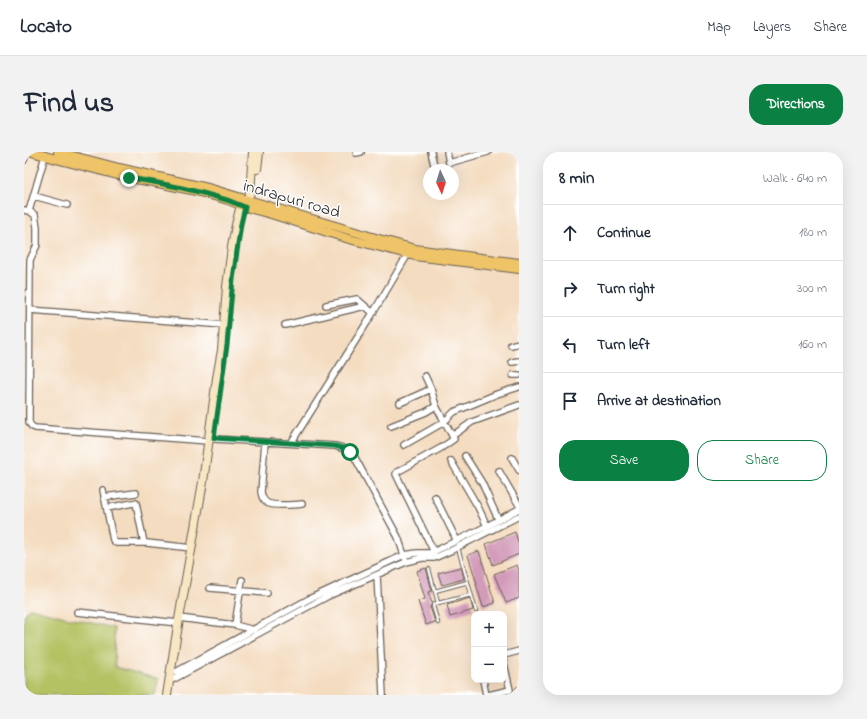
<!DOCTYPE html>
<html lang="en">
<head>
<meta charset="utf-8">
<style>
	body { margin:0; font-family:"Indie Flower",sans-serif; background:#f2f2f3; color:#1f2937 }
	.controls { position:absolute; right:12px; bottom:12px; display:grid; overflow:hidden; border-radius:8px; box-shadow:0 4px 16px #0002 }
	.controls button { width:36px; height:36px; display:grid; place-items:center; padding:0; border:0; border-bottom:1px solid #e0e1e3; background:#fff; color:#1f2937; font:20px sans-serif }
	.compass { position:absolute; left:399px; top:12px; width:36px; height:36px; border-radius:50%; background:#fff; box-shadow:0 4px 16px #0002; rotate:176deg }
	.stop { position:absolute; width:12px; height:12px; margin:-9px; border:3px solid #0b8043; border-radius:50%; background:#fff }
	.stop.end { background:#0b8043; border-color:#fff; box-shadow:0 1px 4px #0008 }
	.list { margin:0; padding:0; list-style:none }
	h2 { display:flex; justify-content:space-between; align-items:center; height:52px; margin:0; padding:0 16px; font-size:17px }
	h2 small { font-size:13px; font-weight:400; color:#747a83 }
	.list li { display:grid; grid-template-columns:26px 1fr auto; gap:12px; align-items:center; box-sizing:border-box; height:56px; padding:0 16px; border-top:1px solid #e0e1e3 }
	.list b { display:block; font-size:15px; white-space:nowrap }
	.list em { font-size:13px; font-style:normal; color:#747a83 }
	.actions { display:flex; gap:8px; padding:12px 16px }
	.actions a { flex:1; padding:9px 0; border:1px solid #0b8043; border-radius:16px; text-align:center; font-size:14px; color:#0b8043 }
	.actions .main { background:#0b8043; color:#fff }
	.icon { flex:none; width:22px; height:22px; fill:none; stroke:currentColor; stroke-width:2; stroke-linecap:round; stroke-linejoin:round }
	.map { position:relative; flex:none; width:495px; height:543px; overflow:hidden; border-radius:16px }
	header { display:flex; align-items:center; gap:24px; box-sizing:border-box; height:56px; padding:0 20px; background:#fff; border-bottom:1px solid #e0e1e3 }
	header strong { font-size:19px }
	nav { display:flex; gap:22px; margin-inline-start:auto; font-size:14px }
	.intro { display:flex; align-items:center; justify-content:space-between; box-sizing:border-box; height:96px; padding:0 24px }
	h1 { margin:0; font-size:28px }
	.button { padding:10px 18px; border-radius:16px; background:#0b8043; color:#fff; font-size:14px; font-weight:700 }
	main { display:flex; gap:24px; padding:0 24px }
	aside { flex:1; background:#fff; border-radius:16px; box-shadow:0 4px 16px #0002 }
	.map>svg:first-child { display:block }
	.green { fill:#b5c264; stroke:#686f40 }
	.building { fill:#d39bba }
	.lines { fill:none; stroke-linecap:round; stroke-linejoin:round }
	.lane-casing { stroke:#685f55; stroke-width:4.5 }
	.street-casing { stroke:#685f55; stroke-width:8 }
	.secondary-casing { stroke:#685f55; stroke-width:10 }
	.primary-casing { stroke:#685f55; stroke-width:10 }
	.lane { stroke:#fff; stroke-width:2.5 }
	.street { stroke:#fff; stroke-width:5.5 }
	.secondary { stroke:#f9e7c3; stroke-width:8 }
	.primary { stroke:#efc469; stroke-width:8 }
	.route { stroke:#0b8043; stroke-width:5 }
	.labels { text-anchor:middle; stroke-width:3; stroke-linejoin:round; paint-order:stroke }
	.street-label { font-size:17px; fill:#1c1c1c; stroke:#fff }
</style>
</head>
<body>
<header>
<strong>Locato</strong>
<nav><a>Map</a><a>Layers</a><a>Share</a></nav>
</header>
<div class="intro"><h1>Find us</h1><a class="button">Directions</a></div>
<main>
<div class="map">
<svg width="495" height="543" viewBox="0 0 495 543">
	<rect width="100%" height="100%" fill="#fff"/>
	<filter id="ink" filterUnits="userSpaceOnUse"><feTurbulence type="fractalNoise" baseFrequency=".025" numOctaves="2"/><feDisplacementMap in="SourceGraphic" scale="8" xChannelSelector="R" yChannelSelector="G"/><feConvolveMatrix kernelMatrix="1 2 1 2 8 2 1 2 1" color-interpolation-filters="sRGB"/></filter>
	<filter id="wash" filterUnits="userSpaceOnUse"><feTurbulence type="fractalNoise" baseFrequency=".012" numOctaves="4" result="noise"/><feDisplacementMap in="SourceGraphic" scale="16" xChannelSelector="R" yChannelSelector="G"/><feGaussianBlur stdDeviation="0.9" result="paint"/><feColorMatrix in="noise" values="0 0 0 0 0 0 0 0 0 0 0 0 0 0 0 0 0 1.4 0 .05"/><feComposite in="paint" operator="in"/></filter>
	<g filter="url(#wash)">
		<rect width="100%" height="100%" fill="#f4dcc0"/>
		<!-- green -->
		<path class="green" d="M6 456 41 465 90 476 91 515 134 527 131 543H0V463Z"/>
		<g id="blocks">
			<!-- building -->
			<path class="building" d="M491 380 495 393V402L469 413 462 392Z
				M455 399 471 451 459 455 452 432H453L444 403Z
				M493 413 495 418V446L482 451 470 422Z
				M437 415 440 427 418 433 414 421Z
				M402 416 408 439 404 440 408 451 406 455 411 470 402 473 394 449 401 447 393 419Z
				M446 446 449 458 426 465 423 453Z"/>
		</g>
	</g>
	<g filter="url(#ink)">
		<use href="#blocks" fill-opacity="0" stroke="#685f55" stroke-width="1"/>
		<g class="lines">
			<!-- lane casing -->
			<g class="lane-casing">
				<path id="lane" d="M434 396 452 459
					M405 417 414 451
					M411 439 444 430
					M414 471 409 454 410 452 447 443"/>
			</g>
			<!-- street casing -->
			<g class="street-casing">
				<path id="street" d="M407 0 410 13
					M423 0 425 11 464 0
					M332 1 337 0
					M0 8 2 0
					M10 44 43 53
					M0 58 5 59 11 63 13 75V93L6 108 5 270C6 273 8 275 11 276L184 289
					M5 59 21 4
					M302 153 333 147 349 161
					M6 158 200 173
					M261 173 341 154
					M487 193 495 191
					M488 210 495 209
					M489 223H495
					M401 224 407 237 412 254 430 287 417 296 373 320 372 322 410 400
					M376 251 407 237
					M367 274 402 260 412 254
					M428 284 448 270 495 253
					M190 287 311 294C319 296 325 298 330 304L374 385 381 406
					M241 290 237 340C239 353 247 353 258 353 265 353 271 353 278 352
					M267 291 349 161 384 102
					M380 293 420 270 430 260 473 242 495 235
					M441 304 458 331 474 367
					M488 306 495 318
					M427 309 454 355 463 374
					M475 319 495 353
					M79 338 89 388 92 391H123L168 396
					M80 345 112 341
					M411 345 433 389
					M83 356 109 351H112L120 391
					M353 423 359 543
					M186 436 243 441
					M53 460 154 471
					M155 466 211 473 230 478
					M211 473 218 428
					M480 503 495 499
					M152 520 285 447 380 403 393 401H407L463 374 495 357
					M150 527 304 444 382 410 398 406H410L428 398 495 364
					M459 528 462 543
					M495 538V540
					M464 543 486 538 480 511"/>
			</g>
			<!-- secondary casing -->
			<g class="secondary-casing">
				<path id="secondary" d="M233 17 235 0
					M143 543 155 467 179 330 193 226 198 198 203 135 208 95 212 73 217 53 223 48 226 41 229 0"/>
			</g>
			<!-- primary casing -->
			<g class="primary-casing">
				<path id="primary" d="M8 0 32 7 105 26 129 30 172 39 204 48 221 55 247 62 325 87 391 104 495 117
					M34 0 95 16 184 36 355 87 391 97 495 111"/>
			</g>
			<!-- lane -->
			<use href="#lane" class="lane"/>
			<!-- street -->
			<use href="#street" class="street"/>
			<!-- secondary -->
			<use href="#secondary" class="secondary"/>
			<!-- primary -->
			<use href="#primary" class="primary"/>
		</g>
	</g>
	<g class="lines" filter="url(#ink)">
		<!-- route -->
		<path class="route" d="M105 26C138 31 171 38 203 48 209 50 215 53 221 55L217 72 209 127 203 193 190 286 311 294 322 297 326 300"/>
	</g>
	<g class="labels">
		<!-- street labels -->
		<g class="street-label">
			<text transform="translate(268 46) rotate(16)" y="6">indrapuri road</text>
		</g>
	</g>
</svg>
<div class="controls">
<button>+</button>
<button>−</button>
</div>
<svg class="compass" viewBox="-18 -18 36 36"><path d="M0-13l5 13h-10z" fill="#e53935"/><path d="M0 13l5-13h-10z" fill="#747a83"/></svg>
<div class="stop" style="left:326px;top:300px"></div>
<div class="stop end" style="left:105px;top:26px"></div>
</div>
<aside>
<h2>8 min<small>Walk · 640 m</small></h2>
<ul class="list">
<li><svg class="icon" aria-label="ahead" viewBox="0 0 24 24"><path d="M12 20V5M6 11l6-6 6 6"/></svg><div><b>Continue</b></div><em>180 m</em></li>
<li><svg class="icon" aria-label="right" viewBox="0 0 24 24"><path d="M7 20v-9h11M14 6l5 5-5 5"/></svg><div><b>Turn right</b></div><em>300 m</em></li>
<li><svg class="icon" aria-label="left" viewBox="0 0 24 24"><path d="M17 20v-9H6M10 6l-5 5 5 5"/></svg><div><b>Turn left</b></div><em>160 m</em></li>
<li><svg class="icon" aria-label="arrive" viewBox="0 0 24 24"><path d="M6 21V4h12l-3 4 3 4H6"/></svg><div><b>Arrive at destination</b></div></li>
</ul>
<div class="actions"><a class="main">Save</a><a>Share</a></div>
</aside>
</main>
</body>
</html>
